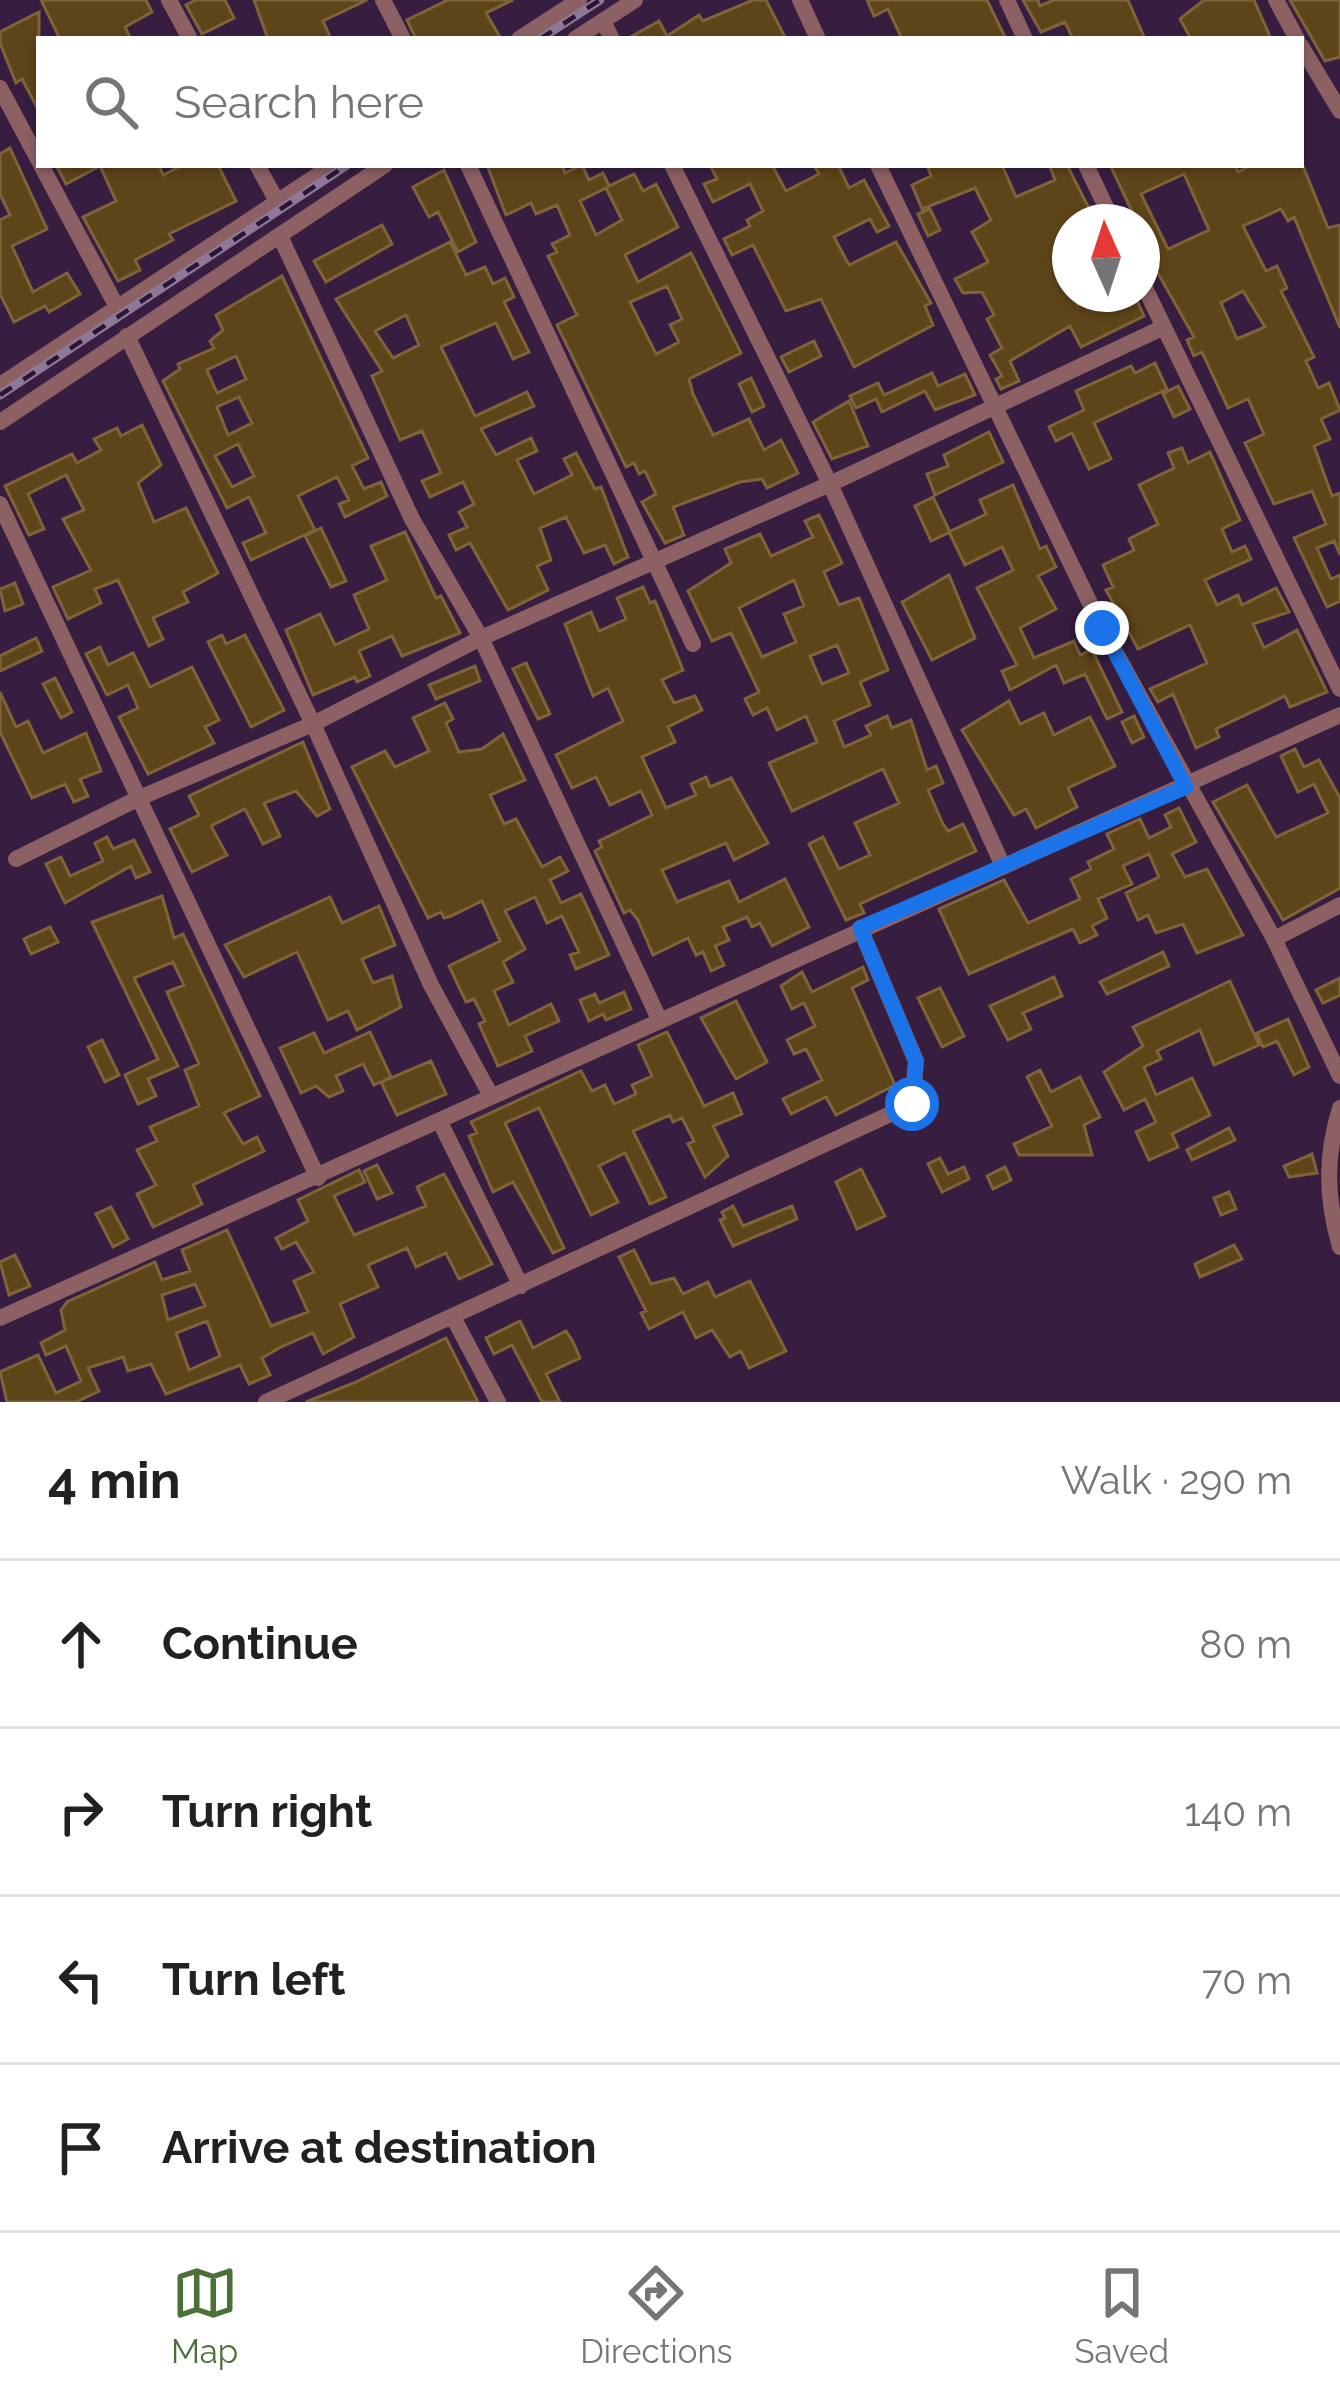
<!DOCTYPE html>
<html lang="en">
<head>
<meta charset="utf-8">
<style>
	body { margin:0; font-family:Raleway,sans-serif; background:#f6f6f6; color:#202124 }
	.compass { position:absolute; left:1052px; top:204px; width:108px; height:108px; border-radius:50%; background:#fff; box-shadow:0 3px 9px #0004; rotate:357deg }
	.stop { position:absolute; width:36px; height:36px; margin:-27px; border:9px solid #1a73e8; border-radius:50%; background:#fff }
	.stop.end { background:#1a73e8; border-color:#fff; box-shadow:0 3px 12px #0008 }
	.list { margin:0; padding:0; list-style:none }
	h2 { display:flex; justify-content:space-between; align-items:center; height:156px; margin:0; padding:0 48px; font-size:51px }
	h2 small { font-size:39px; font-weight:400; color:#757577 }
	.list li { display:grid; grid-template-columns:78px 1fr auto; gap:36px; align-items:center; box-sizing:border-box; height:168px; padding:0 48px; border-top:3px solid #e0e0e0 }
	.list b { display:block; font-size:45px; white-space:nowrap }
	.list em { font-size:39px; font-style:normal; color:#757577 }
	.icon { flex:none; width:66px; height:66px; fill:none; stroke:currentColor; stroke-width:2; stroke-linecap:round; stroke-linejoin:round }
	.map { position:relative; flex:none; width:1340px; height:1402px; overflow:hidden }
	.search { position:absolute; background:#fff; box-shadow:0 3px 9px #0004; left:36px; right:36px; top:36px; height:132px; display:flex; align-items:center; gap:30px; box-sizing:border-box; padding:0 42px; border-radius:0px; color:#757577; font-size:45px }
	.sheet { height:828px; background:#fff }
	nav { display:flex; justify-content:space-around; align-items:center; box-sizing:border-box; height:168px; border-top:3px solid #e0e0e0; background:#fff; font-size:33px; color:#757577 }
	nav a { display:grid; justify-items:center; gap:6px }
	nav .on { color:#4b7038 }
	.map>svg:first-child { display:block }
	.building { fill:#5e4419; stroke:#7f6339; stroke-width:3; fill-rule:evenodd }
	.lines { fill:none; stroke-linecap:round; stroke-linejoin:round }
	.street { stroke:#8d6164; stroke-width:16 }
	.rail-casing { stroke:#8d7995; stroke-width:9 }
	.rail { stroke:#2d1436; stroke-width:4.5; stroke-dasharray:14; stroke-linecap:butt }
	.route { stroke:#1a73e8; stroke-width:15 }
</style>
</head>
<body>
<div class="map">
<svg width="1340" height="1402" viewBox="0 0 1340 1402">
	<rect width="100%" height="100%" fill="#371e41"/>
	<!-- building -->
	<path class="building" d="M41 0H146L152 12 125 27 131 39H60Z
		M196 0H225L234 18 202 34 186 5Z
		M254 0H367L323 21 331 39H268Z
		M448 0H513L486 13 501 39H416L407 20Z
		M753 0H766L786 39H627L659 21 667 36 699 15 703 21Z
		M867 0H987L1006 39H902L888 9 874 16Z
		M1023 0H1038L1040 6 1054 0H1128L1145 39H1073L1065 22 1041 32Z
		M1204 0H1254L1271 39H1191L1180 19Z
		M1290 0H1340V57L1325 61Z
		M39 12V111L22 79 16 83 0 43V32Z
		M10 148 47 229 12 246 33 292 67 273 80 294 49 312 45 306 14 322 0 294V220L10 215 0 194V154Z
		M1301 161 1328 228 1340 225V328L1294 217 1288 221 1281 209 1243 226 1266 271 1277 266 1287 288 1281 291 1314 357 1306 361 1318 388 1329 383 1340 410 1321 419 1330 439 1314 446 1332 496 1340 493V555L1334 541 1317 548 1331 579 1340 575V601L1327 607 1294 538 1326 524 1312 491 1274 504 1245 443 1264 434 1248 399 1228 408 1202 352 1194 356 1187 340 1194 337 1142 245V222H1137L1110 165H1235L1238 172 1252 165ZM1184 174 1209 230 1168 249 1141 194ZM1243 291 1265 327 1237 339 1221 303Z
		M56 165H159L163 175 183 165H218L236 201 169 234 173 240 135 260 140 270 118 281 83 217 116 201 100 166 66 184Z
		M487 165H562L565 173 582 165 589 180 603 173 609 186 634 174 643 191 656 184 678 227 625 255 638 282 691 253 741 353 689 379 693 394 713 435 749 419 764 450 781 440 798 473 767 488 762 479 740 482 673 507 684 535 665 543 642 502 656 494 645 471 639 474 634 463 626 467 557 325 577 315 548 256 557 252 552 244 570 235 557 205 536 214 531 203 506 215ZM606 188 622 220 596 235 580 201ZM667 286 682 319 670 325 679 342 656 354 630 302Z
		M710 165H772L786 191 819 174 814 165H838L849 188 864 180 889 226 877 232 870 219 834 237 849 265 896 242 931 303 925 306 933 325 854 367 821 299 786 311 753 245 732 255 724 239 750 226 747 220 763 211 750 184 713 202 704 184 717 179Z
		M935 165H1002L1016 197 1055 180 1049 165H1067L1096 222H1070V294L1078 305 1101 294H1134L1144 316 1081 347 1070 326 1010 361 1019 381 1001 389 996 379 1002 376 990 355 1002 348 987 319 994 315 982 292 963 293 955 279 988 262 972 232 991 220 975 188 922 209 912 185 931 176 928 168Z
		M444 170 476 242 458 252 438 212 429 217 413 187Z
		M930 209 940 230 928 236 918 214Z
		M382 225 392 244 326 282 314 261Z
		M450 242 466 275 485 267 493 284 505 278 514 297 504 302 529 352 513 359 496 323 441 347 475 416 527 392 534 406 481 429 496 455 531 438 537 451 517 460 534 494 572 475 564 459 576 453 595 489 601 487 628 557 614 564 605 545 584 553 566 517 540 528 551 560 537 566 548 590 508 610 470 543 456 550 449 535 467 527 459 512 474 504 463 482 430 497 422 481 441 473 422 431 400 440 372 376 382 371 336 299ZM406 315 419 345 393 358 375 331Z
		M282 276 368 458 352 466 364 489 381 482 387 496 345 517 339 504 349 500 337 477 298 496 315 530 251 560 243 543 266 533 249 497 227 508 163 381 180 369 178 364 214 348 210 341 223 330 216 315ZM236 356 246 379 217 393 207 370ZM239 397 252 423 228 435 217 407ZM238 444 254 476 232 487 215 456Z
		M814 341 821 356 789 372 781 357Z
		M1155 363 1167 389 1094 423 1111 459 1089 469 1072 433 1056 441 1049 427 1084 410 1076 391 1131 366 1135 373Z
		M932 373 938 386 965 374 975 395 935 410 925 391 882 412 876 399 856 408 850 396 878 383 884 395Z
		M751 378 764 406 752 412 739 384Z
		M1178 386 1190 409 1174 417 1163 394Z
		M849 401 868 446 832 459 813 422Z
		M142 425 161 465 138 483 154 522 186 508 218 573 183 592 188 602 153 618 163 639 149 646 118 580 95 589 101 603 68 619 53 587 91 570 63 519 84 510 66 475 28 494 44 529 29 535 5 486 72 454 77 463 101 450 94 439 117 428 121 436Z
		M989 432 1003 462 935 495 927 474 948 466 944 455Z
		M1182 448 1188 463 1210 452 1240 520 1222 529 1232 552 1245 546 1251 559 1205 580 1217 605 1238 595 1242 605 1276 588 1289 612 1253 624 1264 648 1297 630 1327 692 1290 707 1285 696 1216 729 1219 737 1196 748 1173 694 1158 702 1150 689 1207 663 1190 625 1138 649 1106 590 1113 587 1103 565 1134 550 1129 539 1158 524 1139 485 1174 468 1168 453Z
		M1013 485 1040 549 1046 546 1056 567 1038 576 1056 609 1020 628 1034 658 1074 641 1080 655 1092 650 1122 712 1107 719 1085 674 1064 683 1056 665 1010 690 1002 671 1017 665 977 588 1013 570 1002 547 965 565 949 532 986 514 980 500Z
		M933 497 950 532 931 541 915 506Z
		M819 515 842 563 824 572 830 586 839 605 859 598 888 670 860 682 870 705 834 721 844 747 871 735 866 726 887 716 892 728 911 720 927 770 936 766 943 783 928 790 943 824 948 831 963 824 976 851 860 904 864 913 846 920 809 844 823 837 839 869 870 855 855 823 899 803 883 769 792 811 769 763 817 742 806 716 777 730 767 708 753 715 745 699 759 692 731 633 712 641 688 591 731 563 725 549 760 534 771 556 813 537 805 521ZM794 580 804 606 784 614 796 642 762 657 739 608ZM837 645 849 673 822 684 810 656Z
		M321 528 346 581 331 587 305 536Z
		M405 532 436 598 441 596 460 633 402 656 392 636 359 651 370 676 357 682 355 677 313 695 286 630 320 614 335 645 369 629 354 595 387 580 371 546Z
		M949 575 975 638 932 660 902 602Z
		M15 583 23 604 5 611 0 589Z
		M643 587 650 603 655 601 683 670 662 680 674 703 695 696 702 710 668 727 675 742 642 757 666 808 696 795 691 784 706 777 710 787 731 778 768 843 734 860 726 843 662 870 677 902 729 881 739 902 785 879 809 927 772 946 760 923 752 927 747 917 723 927 729 940 715 946 724 965 711 971 703 952 696 955 688 938 653 955 638 920 630 910 624 913 595 851 602 847 599 841 652 815 641 791 610 805 596 777 572 788 556 755 623 721 608 688 593 696 565 624 591 612 599 631 626 619 617 598Z
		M222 635 226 644 245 635 284 710 251 727 208 642Z
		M36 638 42 651 0 671V656Z
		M100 647 108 665 133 653 150 687 192 667 219 720 205 727 214 743 148 774 119 717 138 708 128 685 107 695 86 654Z
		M526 663 550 714 538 719 513 669Z
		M475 666 480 681 436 699 429 685Z
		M55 678 72 712 61 718 43 684Z
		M0 692 16 727 28 721 43 753 86 733 101 771 80 779 88 796 74 802 65 784 32 798 0 732Z
		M1009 701 1020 724 1044 713 1054 735 1090 717 1115 766 1068 788 1077 807 1036 828 1026 809 1014 815 962 730Z
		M445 703 453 719 446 723 459 752 482 749 503 734 525 780 490 795 504 824 516 819 542 867 560 857 568 871 550 880 561 903 581 894 609 955 576 969 570 955 579 952 562 916 547 923 535 897 505 911 525 949 503 962 513 982 494 991 509 1025 551 1004 559 1021 525 1036 532 1051 498 1066 479 1024 485 1021 474 999 466 1002 449 966 500 941 482 901 451 916 444 918 441 912 428 918 352 767 385 751 395 767 429 751 413 718Z
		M1134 716 1144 737 1132 743 1122 722Z
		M303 742 330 809 317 816 296 791 264 803 280 836 263 844 245 809 211 826 227 855 192 872 170 829 199 815 189 796Z
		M1295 749 1304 767 1319 760 1340 798V888L1283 920 1213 802 1247 785 1276 837 1328 813 1314 784 1298 792 1281 756Z
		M1179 808 1196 842 1172 854 1185 877 1207 869 1243 935 1197 953 1183 924 1156 933 1148 915 1138 920 1126 893 1159 877 1149 854 1123 866 1132 884 1098 899 1107 918 1092 926 1097 935 1080 943 1073 929 969 974 939 909 1004 880 1028 923 1080 899 1071 879 1091 869 1088 862 1114 849 1107 834 1140 819 1149 838 1171 827 1165 815Z
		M107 837 113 849 134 840 150 872 136 878 131 866 65 903 46 864 61 857 70 876 103 861 95 843Z
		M162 896 174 938 183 934 260 1096 224 1113 243 1144 257 1137 264 1151 193 1185 202 1204 153 1227 137 1194 156 1185 137 1150 157 1141 150 1127 199 1106 185 1070 199 1064 167 992 184 985 173 962 134 978 178 1066 148 1079 156 1096 138 1104 125 1075 158 1059 92 922Z
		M330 897 342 923 379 906 395 945 362 959 373 983 392 976 401 1007 357 1030 348 1011 328 1020 297 952 244 977 225 945Z
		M50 927 58 942 31 954 24 939Z
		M1163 952 1169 966 1107 994 1100 982Z
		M863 967 868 980 852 988 895 1085 836 1115 826 1097 791 1114 783 1099 822 1080 806 1049 794 1054 787 1040 815 1026 804 1003 792 1009 781 986 802 972 812 992Z
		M1054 977 1062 996 1023 1013 1031 1029 1008 1040 990 1006Z
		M1340 978V995L1323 1003 1316 990Z
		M1230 981 1259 1045 1214 1065 1200 1030 1157 1051 1161 1059 1144 1067 1156 1095 1192 1078 1210 1115 1172 1134 1178 1147 1149 1160 1136 1132 1156 1122 1145 1099 1124 1110 1104 1072 1143 1046 1133 1027Z
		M940 988 964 1036 942 1047 918 998Z
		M624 992 631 1009 606 1020 603 1014 589 1021 580 1000 595 994 599 1003Z
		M736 1001 767 1062 736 1079 701 1018Z
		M1288 1019 1309 1067 1294 1075 1277 1041 1263 1047 1257 1033Z
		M370 1032 391 1077 374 1085 363 1064 336 1076 343 1091 329 1097 316 1086 301 1093 280 1048 314 1033 324 1053Z
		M667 1032 704 1106 733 1093 742 1114 713 1126 728 1156 705 1177 688 1144 694 1141 682 1118 673 1122 670 1115 633 1131 666 1197 650 1204 625 1153 599 1166 618 1202 591 1215 539 1108 505 1123 564 1248 553 1253 513 1182 493 1192 469 1136 477 1133 471 1122 581 1071 592 1091 605 1085 614 1104 636 1094 632 1085 652 1076 638 1045Z
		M102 1040 119 1075 105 1082 88 1047Z
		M431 1061 446 1094 397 1115 381 1082Z
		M1040 1070 1051 1092 1080 1077 1100 1117 1084 1125 1092 1155H1019L1014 1144 1052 1126 1027 1077Z
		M1229 1128 1235 1140 1192 1160 1187 1150Z
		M1312 1154 1317 1173 1289 1177 1284 1166Z
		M940 1158 948 1174 964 1167 969 1179 942 1192 928 1164Z
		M377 1165 392 1193 377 1199 364 1171Z
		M1005 1167 1011 1180 993 1189 987 1176Z
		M861 1169 885 1216 857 1229 836 1182Z
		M359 1170 365 1182 334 1196 354 1235 426 1206 417 1187 444 1174 492 1264 459 1279 446 1253 416 1267 407 1248 368 1265 378 1287 340 1304 354 1337 323 1354 313 1333 281 1347 262 1358 270 1375 249 1384 240 1365 166 1394 151 1364 128 1371 123 1357 88 1368 99 1391 76 1402H7L0 1372 38 1355 56 1393 81 1381 66 1346 46 1355 41 1343 65 1330 61 1310 67 1302 155 1262 162 1280 190 1271 182 1250 227 1230 271 1326 308 1312 294 1281 314 1272 296 1242 282 1249 276 1238 308 1221 298 1200ZM195 1284 205 1306 168 1320 162 1295ZM207 1321 220 1356 189 1370 176 1333Z
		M1229 1192 1236 1209 1221 1215 1214 1198Z
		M733 1206 743 1226 792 1206 797 1219 733 1246 720 1220 725 1218 722 1212Z
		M111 1207 128 1239 113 1247 96 1214Z
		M1234 1245 1242 1259 1200 1277 1195 1264Z
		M634 1250 651 1284 674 1278 683 1294 708 1282 715 1297 750 1281 786 1351 749 1368 741 1351 730 1357 712 1330 696 1338 683 1312 649 1329 641 1313 646 1311 619 1257Z
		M15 1255 30 1286 9 1295 0 1262Z
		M520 1321 533 1348 566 1331 573 1342 580 1358 546 1374 560 1402H542L512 1345 494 1354 486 1338Z
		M446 1338 478 1402H306L354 1383Z"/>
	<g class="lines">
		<!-- street -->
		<path class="street" d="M169 0 190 39
			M383 0 403 39
			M800 0 818 39
			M1007 0 1025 39
			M1276 0 1297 39
			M603 21 612 39
			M519 39 579 0
			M575 39 635 0
			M1301 46 1340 111
			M0 88 39 161
			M41 165 117 307
			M257 165 278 203
			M468 165 693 644
			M672 165 830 484 1002 864
			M878 165 1102 628 1274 939 1340 1076
			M1086 165 1113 222
			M280 236 412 519 481 638 659 1019
			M1142 282 1340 689
			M127 336 313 724 431 985 491 1096
			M0 385 333 165
			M0 422 385 165
			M0 504 318 1178
			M16 859 137 799 313 724 481 638 830 484 1164 327
			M1274 939 1340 905
			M1340 1108C1325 1157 1326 1198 1340 1247
			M440 1122 521 1286
			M453 1317 498 1402
			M0 1318 1340 715
			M266 1402 912 1104 916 1061 860 928"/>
		<!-- rail casing -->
		<g class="rail-casing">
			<path id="rail" d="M540 39 600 0
				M0 395 347 165"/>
		</g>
		<!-- rail -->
		<use href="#rail" class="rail"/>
	</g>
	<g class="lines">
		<!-- route -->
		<path class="route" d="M912 1104 916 1061 860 928 1186 787 1102 628"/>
	</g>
</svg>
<svg class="compass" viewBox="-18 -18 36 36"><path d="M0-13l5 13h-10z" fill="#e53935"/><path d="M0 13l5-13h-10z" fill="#757577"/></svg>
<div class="stop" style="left:912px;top:1104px"></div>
<div class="stop end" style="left:1102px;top:628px"></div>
<div class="search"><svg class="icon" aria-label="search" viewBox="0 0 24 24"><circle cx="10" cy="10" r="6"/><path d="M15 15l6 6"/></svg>Search here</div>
</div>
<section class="sheet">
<h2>4 min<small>Walk · 290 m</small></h2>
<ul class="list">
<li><svg class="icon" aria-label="ahead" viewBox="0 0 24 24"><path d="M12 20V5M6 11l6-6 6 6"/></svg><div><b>Continue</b></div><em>80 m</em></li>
<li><svg class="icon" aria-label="right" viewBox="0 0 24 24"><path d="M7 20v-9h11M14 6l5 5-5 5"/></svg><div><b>Turn right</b></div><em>140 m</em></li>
<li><svg class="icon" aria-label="left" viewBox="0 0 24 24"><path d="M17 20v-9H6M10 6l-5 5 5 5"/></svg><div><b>Turn left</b></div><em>70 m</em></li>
<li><svg class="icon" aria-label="arrive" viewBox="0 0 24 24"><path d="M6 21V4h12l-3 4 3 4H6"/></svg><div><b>Arrive at destination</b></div></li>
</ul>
</section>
<nav>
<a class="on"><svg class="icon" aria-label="map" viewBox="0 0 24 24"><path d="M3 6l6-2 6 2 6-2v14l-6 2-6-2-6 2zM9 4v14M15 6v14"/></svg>Map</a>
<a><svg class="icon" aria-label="directions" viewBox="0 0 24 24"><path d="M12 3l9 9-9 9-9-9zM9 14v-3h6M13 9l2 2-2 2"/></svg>Directions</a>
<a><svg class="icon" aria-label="saved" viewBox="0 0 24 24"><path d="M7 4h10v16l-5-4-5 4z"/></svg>Saved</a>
</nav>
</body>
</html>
